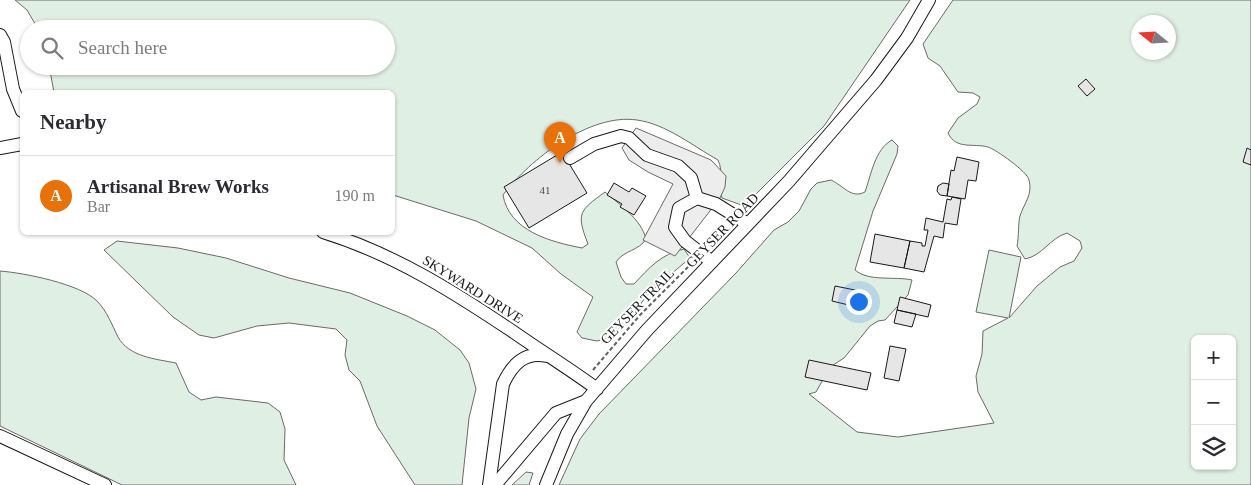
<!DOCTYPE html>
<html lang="en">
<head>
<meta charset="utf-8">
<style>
	body { margin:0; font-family:Georgia,serif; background:#f2f2f3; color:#2b2b33 }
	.controls { position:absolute; right:15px; bottom:15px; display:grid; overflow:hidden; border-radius:8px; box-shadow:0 1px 4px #0004 }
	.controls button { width:45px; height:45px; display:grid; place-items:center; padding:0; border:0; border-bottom:1px solid #e1e1e2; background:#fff; color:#2b2b33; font:25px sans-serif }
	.compass { position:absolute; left:1131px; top:15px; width:45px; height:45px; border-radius:50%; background:#fff; box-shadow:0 1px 4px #0004; rotate:288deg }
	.you { position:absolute; left:858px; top:301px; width:18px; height:18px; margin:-12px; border:4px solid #fff; border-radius:50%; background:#1a73e8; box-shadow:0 0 0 8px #1a73e833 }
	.badge { display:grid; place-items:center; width:32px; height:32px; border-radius:50%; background:#0b8043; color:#fff; font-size:16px; font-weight:700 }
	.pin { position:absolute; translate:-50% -41px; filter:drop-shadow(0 1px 2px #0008) }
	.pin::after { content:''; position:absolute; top:26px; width:18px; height:15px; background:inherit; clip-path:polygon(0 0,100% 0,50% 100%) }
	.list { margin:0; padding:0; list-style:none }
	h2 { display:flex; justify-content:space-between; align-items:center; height:65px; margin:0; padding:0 20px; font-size:21px }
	h2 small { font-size:16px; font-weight:400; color:#7c7c81 }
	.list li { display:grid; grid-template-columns:32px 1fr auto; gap:15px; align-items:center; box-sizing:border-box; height:80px; padding:0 20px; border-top:1px solid #e1e1e2 }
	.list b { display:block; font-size:19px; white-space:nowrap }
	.list p { margin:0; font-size:16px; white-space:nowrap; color:#7c7c81 }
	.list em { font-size:16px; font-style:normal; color:#7c7c81 }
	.icon { flex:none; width:28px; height:28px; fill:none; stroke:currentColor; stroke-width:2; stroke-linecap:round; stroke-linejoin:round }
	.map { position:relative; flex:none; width:1251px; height:485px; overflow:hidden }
	.search { position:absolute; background:#fff; box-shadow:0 1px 4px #0004; left:20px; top:20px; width:375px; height:55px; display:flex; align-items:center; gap:12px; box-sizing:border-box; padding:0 18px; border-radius:28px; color:#7c7c81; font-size:19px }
	.panel { position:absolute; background:#fff; box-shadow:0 1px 4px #0004; left:20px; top:90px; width:375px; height:145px; border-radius:8px }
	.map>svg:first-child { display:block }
	.green { fill:#e0efe3; stroke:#6a6a6a; fill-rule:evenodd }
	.parking { fill:#ededed; stroke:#6a6a6a }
	.building { fill:#e6e6e6; stroke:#1a1a1a }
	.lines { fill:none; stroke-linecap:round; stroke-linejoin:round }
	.minor-casing { stroke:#1a1a1a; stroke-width:14 }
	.path { stroke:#5f5f5f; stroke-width:2; stroke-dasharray:4 2.5; stroke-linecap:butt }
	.minor { stroke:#fff; stroke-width:12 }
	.labels { text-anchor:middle; stroke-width:4; stroke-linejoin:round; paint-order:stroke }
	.number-label { font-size:11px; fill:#4d4d4d }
	.street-label { font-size:14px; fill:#1a1a1a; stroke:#fff }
</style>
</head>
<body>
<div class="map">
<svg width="1251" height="485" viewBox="0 0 1251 485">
	<rect width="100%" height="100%" fill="#fff"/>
	<!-- green -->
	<path class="green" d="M15 0H910L824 126 744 206 722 198C718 185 724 172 718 160 693 146 666 124 637 120 590 113 530 159 503 195 509 231 551 242 582 248L588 244C576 213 579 211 605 192 620 205 641 219 646 239 639 251 624 250 616 262L621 277 626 284H634C649 268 661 254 684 249L690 258 649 293 618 333 612 337 597 341 582 338 577 332 593 297 561 274 532 248 476 221 393 195 392 92H54L49 66H386V29H38L27 10Z
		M953 0H1251V485H559L580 439 599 414 736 273 774 230 788 222 799 211 811 189 817 183 831 180C844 186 851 199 865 192 871 175 875 149 892 140L898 146 897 154 873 211 855 270C869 282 894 276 912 280L908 295 885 320 878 321 870 326 844 358 830 367 816 392 809 394 857 432 898 437 994 423 978 392 976 376 982 354 983 331 1008 318 976 312 989 250 1021 257 1009 318 1037 286 1060 267 1074 261 1082 248 1080 241 1067 233C1050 238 1042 256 1025 259L1017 246C1019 237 1018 223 1020 216 1024 203 1033 195 1029 180 1028 172 995 149 988 147 973 143 956 150 948 133L958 118 977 104 980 97 973 93 958 92 940 66 928 58 923 44ZM1138 22H1168V52H1138ZM1195 339H1232V466H1195Z
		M117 241 178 248 226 258 289 278 350 293 407 316 435 330 460 350 469 363 476 389 469 418 462 485H415L377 426 360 381 349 370 345 355 347 340 336 329 289 323 257 326 214 338 199 335 173 317 104 250Z
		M0 271C25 273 80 284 97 301 107 311 112 325 118 337 129 357 156 359 176 363L189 392 201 400 216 397 268 403 280 412 285 429 284 460 296 485H122L0 426Z
		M526 472 533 473 529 485H512Z"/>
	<!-- parking -->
	<path class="parking" d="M636 128 711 160 726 176 725 187 720 198 675 256 643 240 673 184 648 172 629 160 622 148Z"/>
	<!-- building -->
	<path class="building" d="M1086 79 1095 89 1087 96 1078 86Z
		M1247 148 1251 150V165L1243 162Z
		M562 152 587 193 529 228 504 187Z
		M957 157 979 162 976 181 968 180 965 199 947 196 951 170 954 171Z
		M614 183 629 192 632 188 646 196 634 215 620 207 622 204 607 195Z
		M943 183 949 184 947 196 940 195 937 191 938 186Z
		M952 197 961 199 957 225 945 223 943 238 934 236 924 272 904 268 910 241 922 243V246H925L928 230H924L926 218 943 222 947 199 951 200Z
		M875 234 910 241 904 268 870 262Z
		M835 286 860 291 857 307 832 301Z
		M900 297 931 305 928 317 897 310Z
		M897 310 916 314 912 327 894 323Z
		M890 346 906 349 899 381 884 378Z
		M809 360 871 373 867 390 805 377Z"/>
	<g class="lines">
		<!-- minor casing -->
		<g class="minor-casing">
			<path id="minor" d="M0 35 4 42 13 89 22 111
				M0 148 22 144
				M570 158 594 144 621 136 629 138 647 155 678 166 691 178 697 198
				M323 232C394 254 454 292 515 333 542 352 570 369 597 389
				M712 262 685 241 675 227 679 208 697 198 716 204 748 224
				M0 436 105 485
				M489 485 503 384C512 365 524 351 547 356
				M495 485 556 413 586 401
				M546 485 567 434 586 401 647 330 789 181 876 80 907 38 929 0"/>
		</g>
		<!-- path -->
		<path class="path" d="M593 370 640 315 693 262"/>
		<!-- minor -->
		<use href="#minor" class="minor"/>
	</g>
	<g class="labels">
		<!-- number labels -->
		<g class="number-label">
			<text x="545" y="194">41</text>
		</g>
		<!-- street labels -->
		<g class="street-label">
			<text transform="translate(722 230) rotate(-46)" y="5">GEYSER ROAD</text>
			<text transform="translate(473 289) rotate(32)" y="5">SKYWARD DRIVE</text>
			<text transform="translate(637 306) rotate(-46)" y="5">GEYSER TRAIL</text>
		</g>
	</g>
</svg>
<div class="controls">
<button>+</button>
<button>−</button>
<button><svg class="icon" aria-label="layers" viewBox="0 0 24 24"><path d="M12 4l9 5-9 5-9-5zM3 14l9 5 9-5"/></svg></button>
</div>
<svg class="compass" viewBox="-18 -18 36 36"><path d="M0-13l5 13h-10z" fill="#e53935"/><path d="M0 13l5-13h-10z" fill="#7c7c81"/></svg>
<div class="you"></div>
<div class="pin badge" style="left:560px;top:163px;background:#e8710a">A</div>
<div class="search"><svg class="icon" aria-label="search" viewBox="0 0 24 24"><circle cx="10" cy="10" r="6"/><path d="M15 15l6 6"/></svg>Search here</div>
<section class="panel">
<h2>Nearby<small></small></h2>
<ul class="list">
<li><span class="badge" style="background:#e8710a">A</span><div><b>Artisanal Brew Works</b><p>Bar</p></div><em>190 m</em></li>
</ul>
</section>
</div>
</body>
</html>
